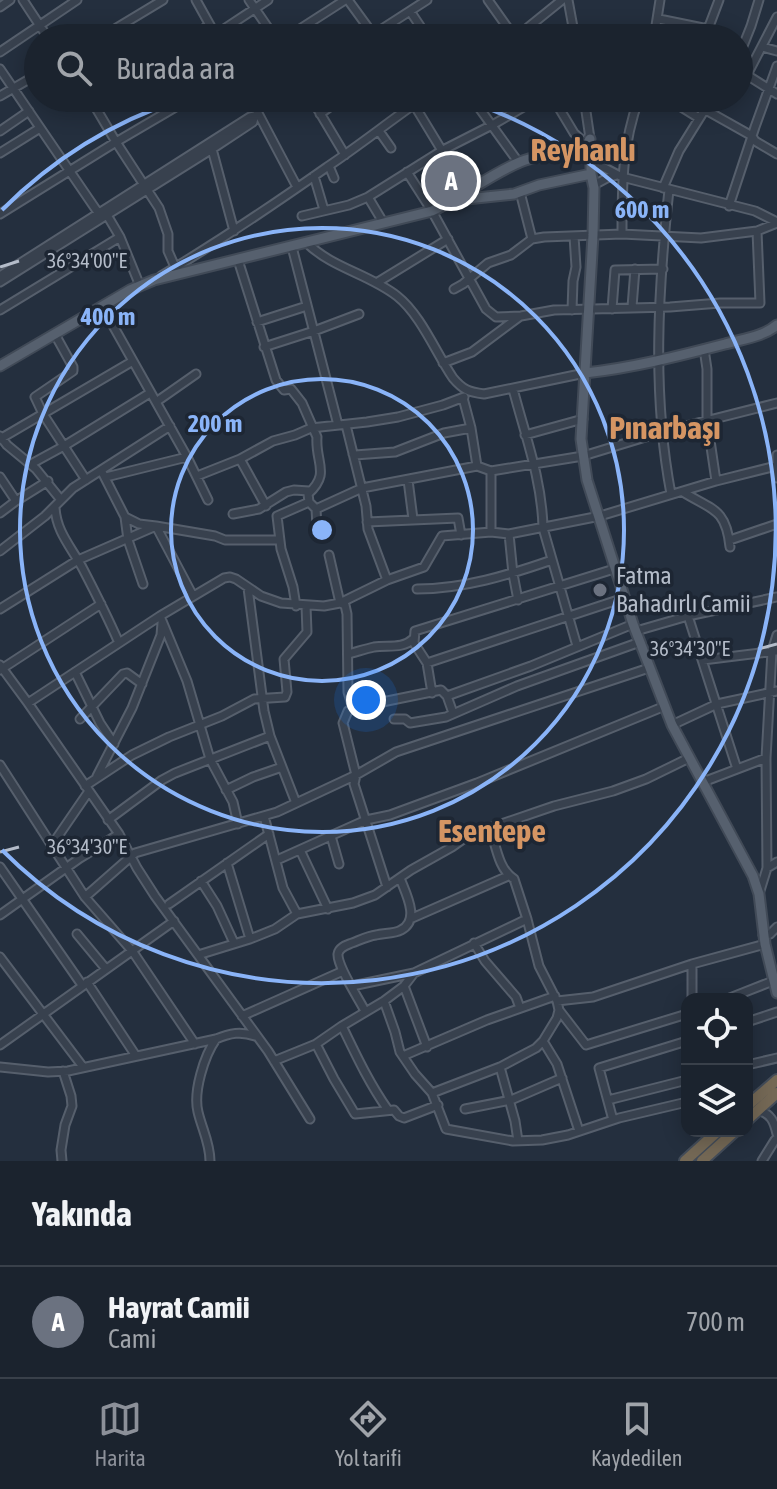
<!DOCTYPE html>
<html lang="tr">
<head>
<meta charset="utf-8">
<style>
	body { margin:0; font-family:"Asap Condensed",sans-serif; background:#282f3a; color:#f1f3f6 }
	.controls { position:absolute; right:24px; bottom:24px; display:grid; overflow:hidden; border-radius:16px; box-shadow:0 4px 20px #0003 }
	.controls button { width:72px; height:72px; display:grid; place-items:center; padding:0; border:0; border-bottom:2px solid #39404a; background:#1b232e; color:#f1f3f6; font:40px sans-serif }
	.you { position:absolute; left:366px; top:700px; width:28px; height:28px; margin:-20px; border:6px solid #fff; border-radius:50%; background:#1a73e8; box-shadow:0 0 0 12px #1a73e833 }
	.badge { display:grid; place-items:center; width:52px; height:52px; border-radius:50%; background:#8c9099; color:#fff; font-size:26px; font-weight:700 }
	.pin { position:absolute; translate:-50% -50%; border:4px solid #fff; box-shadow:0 2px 8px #0006 }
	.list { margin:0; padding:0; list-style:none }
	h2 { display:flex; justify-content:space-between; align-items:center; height:104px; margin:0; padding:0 32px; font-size:34px }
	h2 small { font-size:26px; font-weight:400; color:#a0a4aa }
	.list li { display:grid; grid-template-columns:52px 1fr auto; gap:24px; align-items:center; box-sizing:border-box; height:112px; padding:0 32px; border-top:2px solid #39404a }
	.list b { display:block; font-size:30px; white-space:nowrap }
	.list p { margin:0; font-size:26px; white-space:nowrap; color:#a0a4aa }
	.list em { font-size:26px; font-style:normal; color:#a0a4aa }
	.icon { flex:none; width:44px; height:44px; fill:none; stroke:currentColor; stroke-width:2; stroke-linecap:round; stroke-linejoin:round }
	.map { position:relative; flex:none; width:777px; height:1161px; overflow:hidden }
	.search { position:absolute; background:#1b232e; box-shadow:0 4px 20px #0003; left:24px; right:24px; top:24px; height:88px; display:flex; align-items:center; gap:20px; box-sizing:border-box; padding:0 28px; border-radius:44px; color:#a0a4aa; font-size:30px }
	.sheet { height:216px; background:#1b232e }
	nav { display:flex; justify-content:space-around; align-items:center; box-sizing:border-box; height:112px; border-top:2px solid #39404a; background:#1b232e; font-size:22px; color:#a0a4aa }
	nav a { display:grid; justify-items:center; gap:4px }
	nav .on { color:#8c9099 }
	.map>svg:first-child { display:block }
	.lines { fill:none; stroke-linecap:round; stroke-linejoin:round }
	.minor-casing { stroke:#565f6c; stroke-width:11 }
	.major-casing { stroke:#414a57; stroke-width:13 }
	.highway-casing { stroke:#434c59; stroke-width:14 }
	.minor { stroke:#38414e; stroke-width:7 }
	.major { stroke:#56606e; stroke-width:9 }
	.highway { stroke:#746855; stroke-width:10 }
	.ticks { fill:none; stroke:#b4bcc9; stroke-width:3 }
	.ring { fill:none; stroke:#8ab4f8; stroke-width:4 }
	.worship-dot { fill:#6b7280; stroke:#1d2633; stroke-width:3 }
	.labels { text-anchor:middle; stroke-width:7; stroke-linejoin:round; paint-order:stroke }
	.poi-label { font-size:24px; fill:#b4bcc9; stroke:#1d2633; text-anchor:start }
	.district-label { font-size:32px; font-weight:bold; fill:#d59563; stroke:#1d2633 }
	.ticks-label { font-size:20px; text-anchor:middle; fill:#b4bcc9; stroke:#1d2633; stroke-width:7; stroke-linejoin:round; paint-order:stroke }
	.centre { fill:#8ab4f8; stroke:#1d2633; stroke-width:4 }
	.ring-label { font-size:24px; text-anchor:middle; font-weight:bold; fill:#8ab4f8; stroke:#1d2633; stroke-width:7; stroke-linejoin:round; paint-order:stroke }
</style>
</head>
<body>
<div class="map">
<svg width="777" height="1161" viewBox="0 0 777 1161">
	<rect width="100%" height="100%" fill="#242f3e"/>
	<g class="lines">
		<!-- minor casing -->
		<g class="minor-casing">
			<path id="minor" d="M23 0 48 38
				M196 0 216 36
				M249 0 275 38
				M348 0 375 37
				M488 0 515 38
				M568 0 575 38
				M0 7 10 0
				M410 11 428 38
				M659 19 708 29 719 0
				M215 35 268 0
				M100 38 163 0
				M148 38 156 32 162 38
				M187 38 210 25
				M286 38 345 0
				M368 38 427 0
				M515 38 562 0
				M654 38 660 0
				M762 47 777 51
				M0 52 77 0
				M739 56 751 26 759 0
				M0 69 99 214 107 215 120 237 140 286
				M739 70 777 94
				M747 75 777 17
				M0 96 38 74
				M90 98 116 142 159 208 168 234V251L175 267
				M250 98 297 187
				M311 98 345 155
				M410 98 467 192
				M472 98 519 163
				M553 98 574 133 586 144
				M584 98 592 152 591 158 599 165 622 177 755 211 777 222
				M667 98 699 118
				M256 109 273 98
				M704 109 752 136 755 141 777 154
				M320 114 342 98
				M0 131 29 111
				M379 131 391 148
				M212 149 234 231
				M0 153 40 128
				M329 166 334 178
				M407 172 432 211 486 309 496 317 521 316 554 310 670 307 720 303H760L757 231
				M314 176 324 210
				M594 185 607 178 617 175
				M663 188 679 151 712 98
				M669 190C658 290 652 394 671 494
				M520 192 532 239
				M368 197 383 222
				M729 206 755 127 777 66
				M0 214 116 142 191 98
				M302 216 349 205 368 197 443 150 494 124 539 98
				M622 234C622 184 622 145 639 98
				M307 243C332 268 369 274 397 296 421 315 436 353 453 378 463 390 469 392 484 394L585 373
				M292 247 338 425
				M238 260 276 380 284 390 291 389 302 403 317 437C315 463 331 473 308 494L309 502 316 509 317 527
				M0 276 250 117 259 115
				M161 276C218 242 273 205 327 167 360 145 391 120 423 98
				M0 282 212 149 253 122 254 118
				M378 282 448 239
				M454 289 463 284 488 263 511 255 532 239 544 237 622 234 701 238 757 231 777 223
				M102 306 187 457 208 500
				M632 307 635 269
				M612 309 615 270 663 269
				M0 310 120 237
				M572 310 573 281 576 267 574 236
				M257 322 307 306
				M57 338 73 367V371L35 397 43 414 86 480
				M264 347 314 331 359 314
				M704 349 707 369V420L716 481
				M443 363 472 352 519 317
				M513 389C525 435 542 480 543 528L577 646
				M463 398 471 428 477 466 491 471 583 456 662 432 777 403
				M156 402 196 374
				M346 425 366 506 368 529 387 580
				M525 435 583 419
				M0 436 7 445 36 469 61 500
				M0 439 133 361
				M353 454 355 455 395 452 444 433 471 428
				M777 455V478
				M240 459 266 506
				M31 464 64 446 150 393
				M101 470 125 517 128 540 143 584
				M491 471V532L509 534 600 516 716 481 776 466
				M197 476 240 459 273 441 295 435 311 428 367 422 398 417 443 405 464 397
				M0 477 16 501
				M106 477 187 457
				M408 480 413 519
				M683 492C712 510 726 508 730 547
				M55 507C56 532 72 548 83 569 96 594 108 618 119 643
				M316 509 362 488 477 466
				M0 513 16 501 48 481
				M233 514 259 509 286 492 294 490 309 491
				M125 517 139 524 156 526 193 596
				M367 522 458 518 461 535
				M509 534 513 574 518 600
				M730 540 777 524
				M0 551 45 516 73 488 170 426
				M329 555 340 603 345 605 347 614 348 692 353 708 348 711 343 723 356 775 354 784 387 887
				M248 588 264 711 270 736 296 803
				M417 589C463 589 509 575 552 560
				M296 606 293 587 281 549 277 516 309 502
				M0 609 78 560 156 526 215 536 225 540H279
				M160 616 187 681 210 759 233 802 238 824
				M688 616 737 769
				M636 631 688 616 777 597
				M348 654C356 652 365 649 374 647 388 645 403 649 413 639
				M703 660 776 651
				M427 663 624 598
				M0 665 28 703 119 834 137 868 155 896 268 1051 310 1119
				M0 670 101 604
				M75 672 100 723 114 744
				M432 693 427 663 414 643 415 631 614 569
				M447 696 531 666 633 624
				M28 703 160 616 224 578 230 577 236 579 261 596 281 603 324 606 340 603 387 580 424 567 442 536 491 532
				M353 708 441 690 447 696 453 713
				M80 719 123 674 127 673 142 684
				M394 719H405L410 723 446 717 517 686 640 642
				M672 725 717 704 777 691
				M0 765 85 897 133 952 195 1044
				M97 776 132 708 161 635 162 623
				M703 782 766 758
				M85 786 132 755 169 737 222 716 254 699 285 697 287 692 284 659 307 632 306 606
				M226 790 253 777 282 767
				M264 816 283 888 297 914
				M108 820 162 780 175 773 270 736
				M331 836 339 864
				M52 845 89 791
				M300 850 328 909
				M277 860 366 820 390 815 477 783 665 706
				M227 863 250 939
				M0 867 82 985
				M767 868 777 862
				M201 881 217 906 234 943
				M759 894 767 868 766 758 772 651 777 635
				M85 897 135 853 277 812 356 775 396 752 649 668
				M169 904 269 834
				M0 915 80 858 119 834
				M410 919 508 876
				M77 934 106 969
				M763 935 770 934 777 927
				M474 943 485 961 516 997 520 1008
				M198 955 250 939 275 929 297 914 353 903 375 895 411 870 452 847 469 835 554 806 613 791 646 779 689 758
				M0 957 83 1067
				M87 982 136 1056
				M352 986 414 973 527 919
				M404 986 427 1047
				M692 999V964
				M727 999 773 981
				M384 1001 395 1032 400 1052 415 1074 432 1093 446 1129 513 1141 542 1140 568 1135 619 1118 687 1102
				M557 1001 593 997 692 964 765 944
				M559 1010 586 1045 687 1014
				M365 1011C359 999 337 966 338 954 339 947 347 945 352 943 360 940 368 936 376 935 384 933 394 934 401 930 421 920 405 892 400 878
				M242 1016 343 971
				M747 1022 777 1012
				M342 1026C356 1055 369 1083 388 1110
				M543 1041 557 1064 579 1131
				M316 1044 334 1079 355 1114 394 1110 399 1116 404 1118 438 1105
				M0 1045 174 921
				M403 1056 487 1020 555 996
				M274 1061 316 1044 342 1026 384 1001 404 986 414 973
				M747 1065 777 1058
				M0 1067 48 1072 68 1071 216 1039C230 1033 241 1031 255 1036
				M500 1067 515 1121 518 1141
				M432 1093 500 1067 536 1048 543 1041 557 1018 559 1010 557 1001 539 966 527 919 514 879C498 869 496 845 490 828
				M608 1100 687 1080
				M465 1109 511 1100 562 1078
				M758 1110C771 1114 774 1121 777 1134
				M613 1120 599 1068 687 1041
				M62 1161 61 1150 65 1125 72 1106 71 1096 63 1071
				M210 1161C210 1143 202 1129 198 1112 193 1092 204 1056 216 1039
				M762 1161 775 1140"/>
		</g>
		<!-- major casing -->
		<g class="major-casing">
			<path id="major" d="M583 152 590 139
				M457 200 514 194 539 185 591 174
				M0 366 130 290 154 280 432 211C462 197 489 175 520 162 539 154 563 155 583 152L591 158V174L594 188 593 235 581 439 587 480 633 624 672 725 753 876 759 894 765 944 777 993
				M585 373C632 368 679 356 725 344 742 339 763 337 777 325"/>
		</g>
		<!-- highway casing -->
		<g class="highway-casing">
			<path id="highway" d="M747 1106 777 1080
				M747 1120 777 1093
				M685 1161 718 1131
				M702 1161 735 1131"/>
		</g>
		<!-- minor -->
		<use href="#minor" class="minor"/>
		<!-- major -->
		<use href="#major" class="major"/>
		<!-- highway -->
		<use href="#highway" class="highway"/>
	</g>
	<!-- ticks -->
	<path class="ticks" d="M0 267 19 261M758 649 777 644M0 852 19 847"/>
	<!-- distance rings -->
	<g class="ring">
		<circle cx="322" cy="530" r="151"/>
		<circle cx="322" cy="530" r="302"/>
		<path d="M2 210A453 453 0 0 1 182 99M462 99A453 453 0 1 1 2 850"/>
	</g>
	<!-- markers -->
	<circle class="worship-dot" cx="600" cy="590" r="8"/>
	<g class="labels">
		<!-- poi labels -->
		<g class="poi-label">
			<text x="616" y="584">Fatma<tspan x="616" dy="28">Bahadırlı Camii</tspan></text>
		</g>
		<!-- district labels -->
		<g class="district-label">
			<text x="583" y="161">Reyhanlı</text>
			<text x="665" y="439">Pınarbaşı</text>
			<text x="492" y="842">Esentepe</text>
		</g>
	</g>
	<g class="ticks-label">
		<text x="87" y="268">36°34'00"E</text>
		<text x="690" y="656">36°34'30"E</text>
		<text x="87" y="854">36°34'30"E</text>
	</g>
	<circle cx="322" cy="530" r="12" class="centre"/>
	<g class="ring-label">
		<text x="642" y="218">600 m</text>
		<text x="108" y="325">400 m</text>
		<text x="215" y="432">200 m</text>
	</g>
</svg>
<div class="controls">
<button><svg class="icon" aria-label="locate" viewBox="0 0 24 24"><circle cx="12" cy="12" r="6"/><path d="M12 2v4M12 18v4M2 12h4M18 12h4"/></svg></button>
<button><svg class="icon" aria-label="layers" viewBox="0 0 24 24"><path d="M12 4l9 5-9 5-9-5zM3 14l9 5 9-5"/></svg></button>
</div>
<div class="you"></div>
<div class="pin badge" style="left:451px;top:181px;background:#6b7280">A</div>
<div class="search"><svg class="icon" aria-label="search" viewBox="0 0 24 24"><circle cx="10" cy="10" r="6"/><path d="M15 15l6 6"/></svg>Burada ara</div>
</div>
<section class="sheet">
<h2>Yakında<small></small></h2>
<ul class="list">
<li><span class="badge" style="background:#6b7280">A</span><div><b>Hayrat Camii</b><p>Cami</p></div><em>700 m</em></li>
</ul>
</section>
<nav>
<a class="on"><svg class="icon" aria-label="map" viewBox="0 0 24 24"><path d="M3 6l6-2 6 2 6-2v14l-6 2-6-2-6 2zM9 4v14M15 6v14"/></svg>Harita</a>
<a><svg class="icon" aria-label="directions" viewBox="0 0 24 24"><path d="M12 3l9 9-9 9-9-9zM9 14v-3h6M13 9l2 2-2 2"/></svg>Yol tarifi</a>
<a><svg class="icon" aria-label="saved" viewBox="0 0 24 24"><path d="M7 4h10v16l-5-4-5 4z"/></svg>Kaydedilen</a>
</nav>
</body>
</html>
